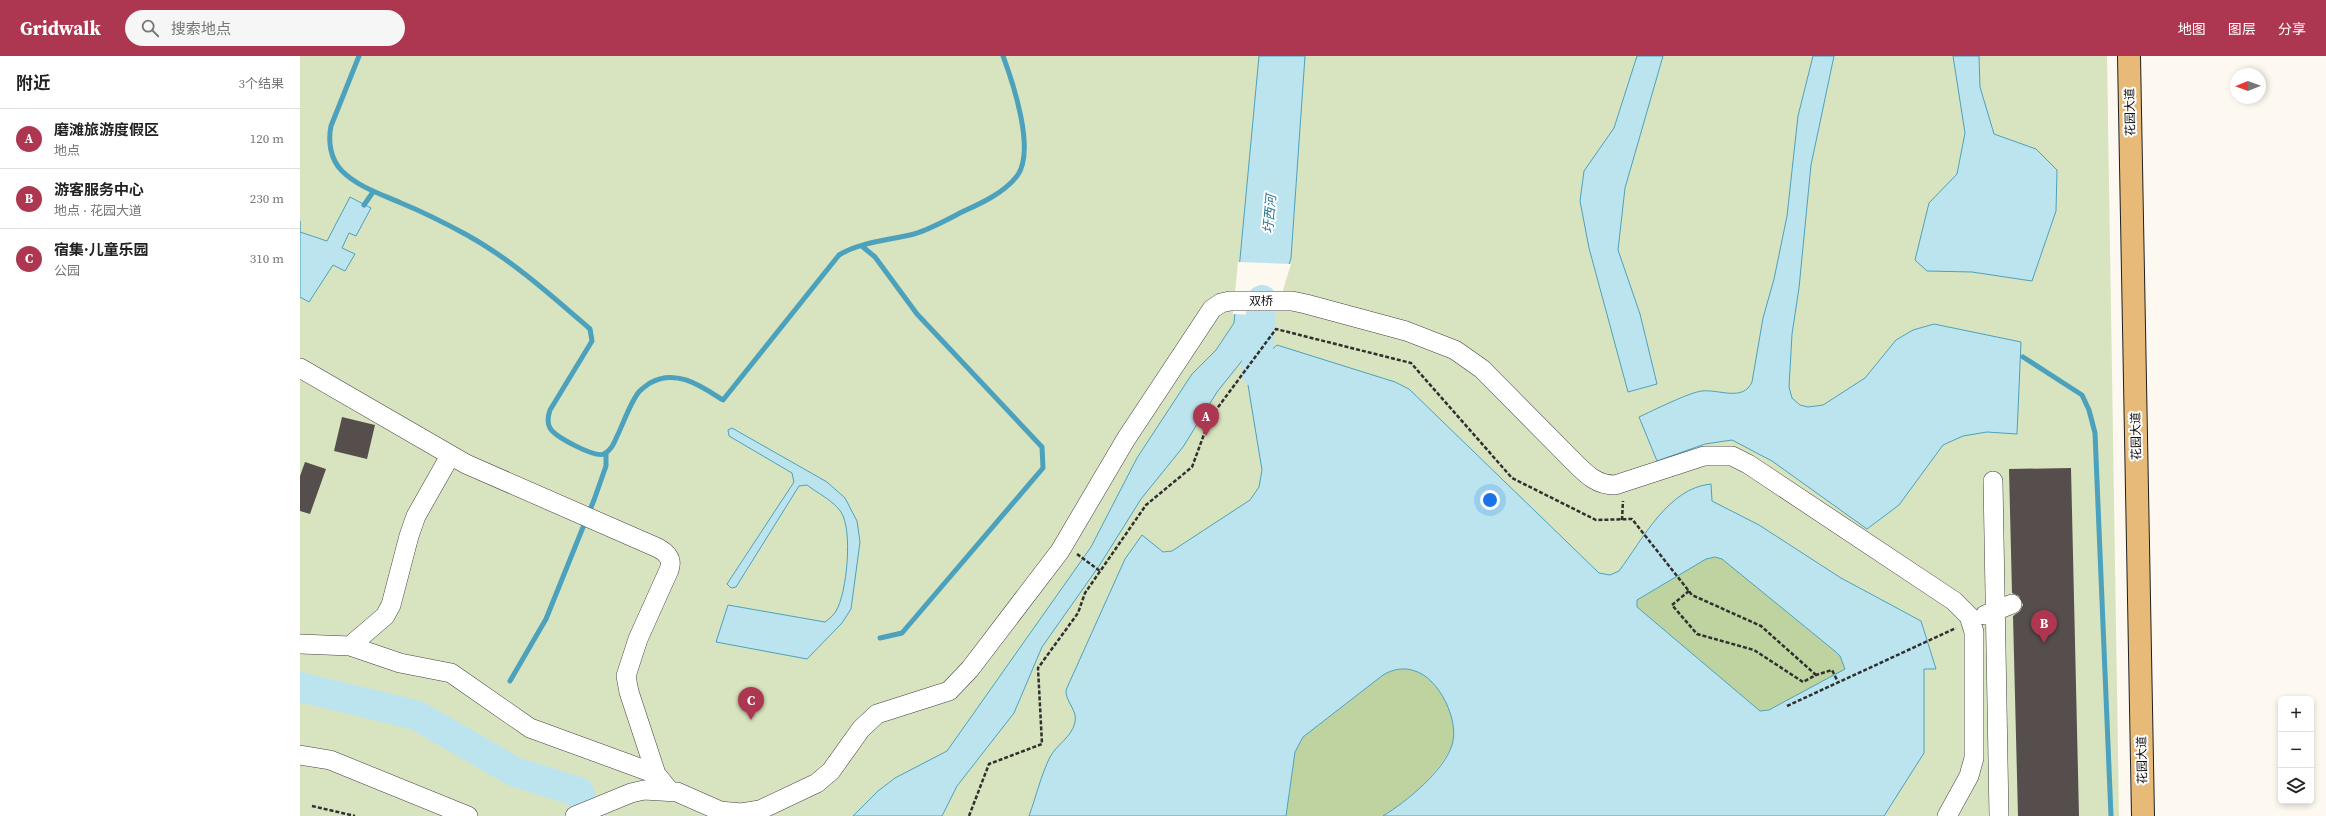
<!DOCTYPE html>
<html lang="zh">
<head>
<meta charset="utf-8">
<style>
	body { margin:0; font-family:"Source Serif 4","Noto Sans SC",serif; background:#f6f6f6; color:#222 }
	.controls { position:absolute; right:12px; bottom:12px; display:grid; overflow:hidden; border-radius:6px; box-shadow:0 2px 6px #0003 }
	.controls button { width:36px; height:36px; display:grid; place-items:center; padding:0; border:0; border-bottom:1px solid #e0e0e0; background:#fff; color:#222; font:20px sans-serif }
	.compass { position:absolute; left:1930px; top:12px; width:36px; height:36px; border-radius:50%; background:#fff; box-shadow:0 2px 6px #0003; rotate:269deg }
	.you { position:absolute; left:1190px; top:444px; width:14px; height:14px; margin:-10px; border:3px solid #fff; border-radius:50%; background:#1a73e8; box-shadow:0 0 0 6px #1a73e833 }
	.badge { display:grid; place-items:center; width:26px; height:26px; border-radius:50%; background:#ad3750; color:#fff; font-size:13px; font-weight:700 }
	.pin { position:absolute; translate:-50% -33px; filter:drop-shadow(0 1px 2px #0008) }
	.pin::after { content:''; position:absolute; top:21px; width:14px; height:12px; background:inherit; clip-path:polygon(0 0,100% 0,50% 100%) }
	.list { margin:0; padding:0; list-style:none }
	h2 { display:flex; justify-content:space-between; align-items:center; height:52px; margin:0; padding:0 16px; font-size:17px }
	h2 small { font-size:13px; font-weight:400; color:#767676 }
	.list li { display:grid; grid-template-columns:26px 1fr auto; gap:12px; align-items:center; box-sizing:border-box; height:60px; padding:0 16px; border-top:1px solid #e0e0e0 }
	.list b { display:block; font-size:15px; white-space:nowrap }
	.list p { margin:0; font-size:13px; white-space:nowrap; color:#767676 }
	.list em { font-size:13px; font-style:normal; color:#767676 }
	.icon { flex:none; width:22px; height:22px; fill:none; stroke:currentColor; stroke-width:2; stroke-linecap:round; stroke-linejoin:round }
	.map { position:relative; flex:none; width:2026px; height:760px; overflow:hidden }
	header { display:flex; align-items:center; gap:24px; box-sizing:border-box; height:56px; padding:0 20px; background:#ad3750; color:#fff }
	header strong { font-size:19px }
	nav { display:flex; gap:22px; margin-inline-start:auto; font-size:14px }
	.search { width:280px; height:36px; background:#f6f6f6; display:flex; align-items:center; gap:10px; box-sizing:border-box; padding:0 14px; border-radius:22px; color:#767676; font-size:15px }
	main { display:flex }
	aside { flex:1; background:#fff }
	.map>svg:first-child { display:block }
	.green { fill:#d8e4bf }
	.forest { fill:#bfd3a0 }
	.water { fill:#bce4ef; stroke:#4ca1bd; fill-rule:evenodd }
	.pier { fill:#fdf9f1 }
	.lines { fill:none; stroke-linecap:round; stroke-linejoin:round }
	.stream { stroke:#4ca1bd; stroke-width:5 }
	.river { stroke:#bce4ef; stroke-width:30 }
	.building { fill:#564e4c }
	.minor-casing { stroke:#414141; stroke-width:20 }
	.major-casing { stroke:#1f1f1f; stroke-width:24 }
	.path { stroke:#303030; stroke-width:2.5; stroke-dasharray:4 2; stroke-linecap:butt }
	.minor { stroke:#fff; stroke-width:19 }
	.major { stroke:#e7ba77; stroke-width:22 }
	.labels { text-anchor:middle; stroke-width:4; stroke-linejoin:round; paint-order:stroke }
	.street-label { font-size:12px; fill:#0e0e0e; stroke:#fff }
	.water-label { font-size:13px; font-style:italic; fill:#277391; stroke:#fff }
</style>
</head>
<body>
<header>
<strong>Gridwalk</strong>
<div class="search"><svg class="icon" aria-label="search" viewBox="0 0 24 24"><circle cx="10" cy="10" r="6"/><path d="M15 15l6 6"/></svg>搜索地点</div>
<nav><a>地图</a><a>图层</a><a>分享</a></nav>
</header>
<main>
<aside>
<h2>附近<small>3个结果</small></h2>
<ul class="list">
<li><span class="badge">A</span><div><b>磨滩旅游度假区</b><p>地点</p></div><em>120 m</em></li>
<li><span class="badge">B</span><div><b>游客服务中心</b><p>地点 · 花园大道</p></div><em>230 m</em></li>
<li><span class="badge">C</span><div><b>宿集·儿童乐园</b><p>公园</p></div><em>310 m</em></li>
</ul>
</aside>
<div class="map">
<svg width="2026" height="760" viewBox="0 0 2026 760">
	<rect width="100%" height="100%" fill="#fdf9f1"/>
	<!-- green -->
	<path class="green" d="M0 0H1807L1819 760H0Z"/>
	<!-- forest -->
	<path class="forest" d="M1415 501 1422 503 1536 596 1540 599 1545 613 1469 654 1460 655 1337 551V544L1406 503Z
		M1103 613C1110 614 1117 614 1123 619 1142 632 1159 661 1153 685 1149 705 1103 753 1084 760 1077 760 1067 760 1060 760 1035 760 1011 760 986 760L995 696 1003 681 1083 619 1093 614Z"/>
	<!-- water -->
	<path class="water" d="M959 0H1005L991 202 969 271 917 336 883 391 841 443 799 510 742 591 714 657 657 730 642 760H553L578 735 595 722 647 695 791 491 837 402 892 318 916 294 934 267Z
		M1337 0H1363L1325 132 1318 194 1340 258 1357 328 1328 336 1289 192 1280 145 1284 115 1314 72Z
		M1513 0H1534L1511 109 1499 232 1492 278 1489 331 1492 342 1500 349 1508 351 1523 349 1565 322 1596 284 1613 274 1634 268 1721 286 1717 378 1687 376 1663 380 1643 389 1599 449 1567 473 1472 405 1432 384 1405 388 1357 405 1339 361C1352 355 1390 336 1402 335 1419 333 1443 346 1452 326L1463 262 1474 223 1487 160 1498 60Z
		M1653 0H1679L1680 31 1694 78 1736 93 1757 114 1756 155 1732 225 1672 216 1627 215 1615 204 1629 147 1657 118 1665 77Z
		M50 141 71 152 56 180 49 177 42 192 55 198 45 215 33 209 9 246 0 241V165V176L27 185Z
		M977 289 1095 326 1109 333 1299 517 1310 519 1319 515C1343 483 1368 432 1411 428L1412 445 1459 469 1541 522 1621 565 1636 613H1624V697L1584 760H1083C1106 746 1144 715 1152 689 1160 665 1139 622 1115 615 1104 611 1093 613 1083 619L1003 681 995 696 986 760H729C736 741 741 719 750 701 757 688 772 681 775 666 778 655 765 645 766 634L825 503 842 479 863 496 872 495 950 444 959 431 962 414 948 329 967 298ZM1415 501 1422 503 1536 596 1540 600 1545 613 1469 654 1460 655 1337 551V544L1406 503Z
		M432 372 527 426 545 442 557 465 560 486 551 553 542 567 507 603 416 586 428 549 525 566C529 563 534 559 536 555 547 537 553 474 541 456 534 445 517 437 507 429L499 430 436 531 431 532 427 528 494 426 492 417 429 380 428 374Z"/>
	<!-- pier -->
	<path class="pier" d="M938 206 991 208 975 260 933 258Z"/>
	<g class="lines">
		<!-- stream -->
		<path class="stream" d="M59 0 31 70C28 85 30 103 42 115 58 131 81 138 101 147 123 156 145 167 167 179 212 204 251 239 290 273L292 285 250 354C248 360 247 367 250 372 255 381 295 402 304 398 313 393 315 384 319 376 325 363 330 348 338 337 341 333 346 330 350 327 376 312 401 330 423 344L539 199C560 186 590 184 614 178 631 173 648 163 664 155 682 147 705 136 717 120 736 95 713 27 703 0
			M64 149 73 136
			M563 191 575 201 617 258 742 391 743 412 602 577 580 582
			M1723 301 1782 339 1789 354 1795 377 1811 760
			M210 625 246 563 294 444 306 410V397"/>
		<!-- river -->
		<path class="river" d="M956 316 962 244
			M0 631 116 659 215 716 279 736 281 742"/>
	</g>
	<!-- building -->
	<path class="building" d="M42 361 75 369 67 403 34 395Z
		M5 406 26 413 10 458 0 455V420Z
		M1771 412 1779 760H1718L1713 560 1720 555 1723 549 1719 540 1712 537 1709 413Z"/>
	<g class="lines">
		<!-- minor casing -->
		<g class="minor-casing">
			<path id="minor" d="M0 312 166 408 358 492C367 497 373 503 369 514L338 583 326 620 329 636 356 718 369 734
				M1693 425 1699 760
				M1685 559 1712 548
				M0 588 50 590 100 607 151 617 230 672 356 718
				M50 590 85 560 91 549 109 480 116 460 150 400
				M0 699 30 704 168 760
				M275 760 331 737 344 734 377 736 420 755 441 757 460 754 517 727 531 715 561 673 577 658 649 635 670 613 760 495 826 383 912 253 921 247 930 245H992L1006 248 1106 275 1155 294 1182 313 1275 407C1287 419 1297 429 1315 429L1404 400H1432L1448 408 1654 545 1669 560 1674 576V702L1669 720 1647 760"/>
		</g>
		<!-- major casing -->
		<g class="major-casing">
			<path id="major" d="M1829 0 1843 760"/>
		</g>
		<!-- path -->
		<path class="path" d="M1322 464 1323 445
			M777 498 800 515
			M1389 535 1372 549 1397 578 1454 594 1503 626 1516 619 1532 614 1538 626
			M1487 650 1656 572
			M12 750 55 760
			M669 760 689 708 742 688 738 612 778 557 785 537 846 449 892 411 910 362 976 273 1111 307 1212 422 1296 464 1332 463 1392 539 1461 570 1516 619"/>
		<!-- minor -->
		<use href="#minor" class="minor"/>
		<!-- major -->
		<use href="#major" class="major"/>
	</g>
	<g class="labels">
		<!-- street labels -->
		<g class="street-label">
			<text transform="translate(1830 56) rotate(-91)" y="4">花园大道</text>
			<text x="961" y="249">双桥</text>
			<text transform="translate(1836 380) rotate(-91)" y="4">花园大道</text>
			<text transform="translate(1842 704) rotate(-91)" y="4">花园大道</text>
		</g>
		<!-- water labels -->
		<g class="water-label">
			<text transform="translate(969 158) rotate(-85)" y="5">圩西河</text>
		</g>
	</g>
</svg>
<div class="controls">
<button>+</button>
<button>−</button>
<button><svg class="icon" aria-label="layers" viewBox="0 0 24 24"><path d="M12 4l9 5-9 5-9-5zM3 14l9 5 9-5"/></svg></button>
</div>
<svg class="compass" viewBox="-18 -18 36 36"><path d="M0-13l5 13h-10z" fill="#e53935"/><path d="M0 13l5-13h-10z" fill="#767676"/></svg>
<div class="you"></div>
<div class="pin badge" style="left:906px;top:380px">A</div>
<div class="pin badge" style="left:1744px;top:587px">B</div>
<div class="pin badge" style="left:451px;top:664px">C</div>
</div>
</main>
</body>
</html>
